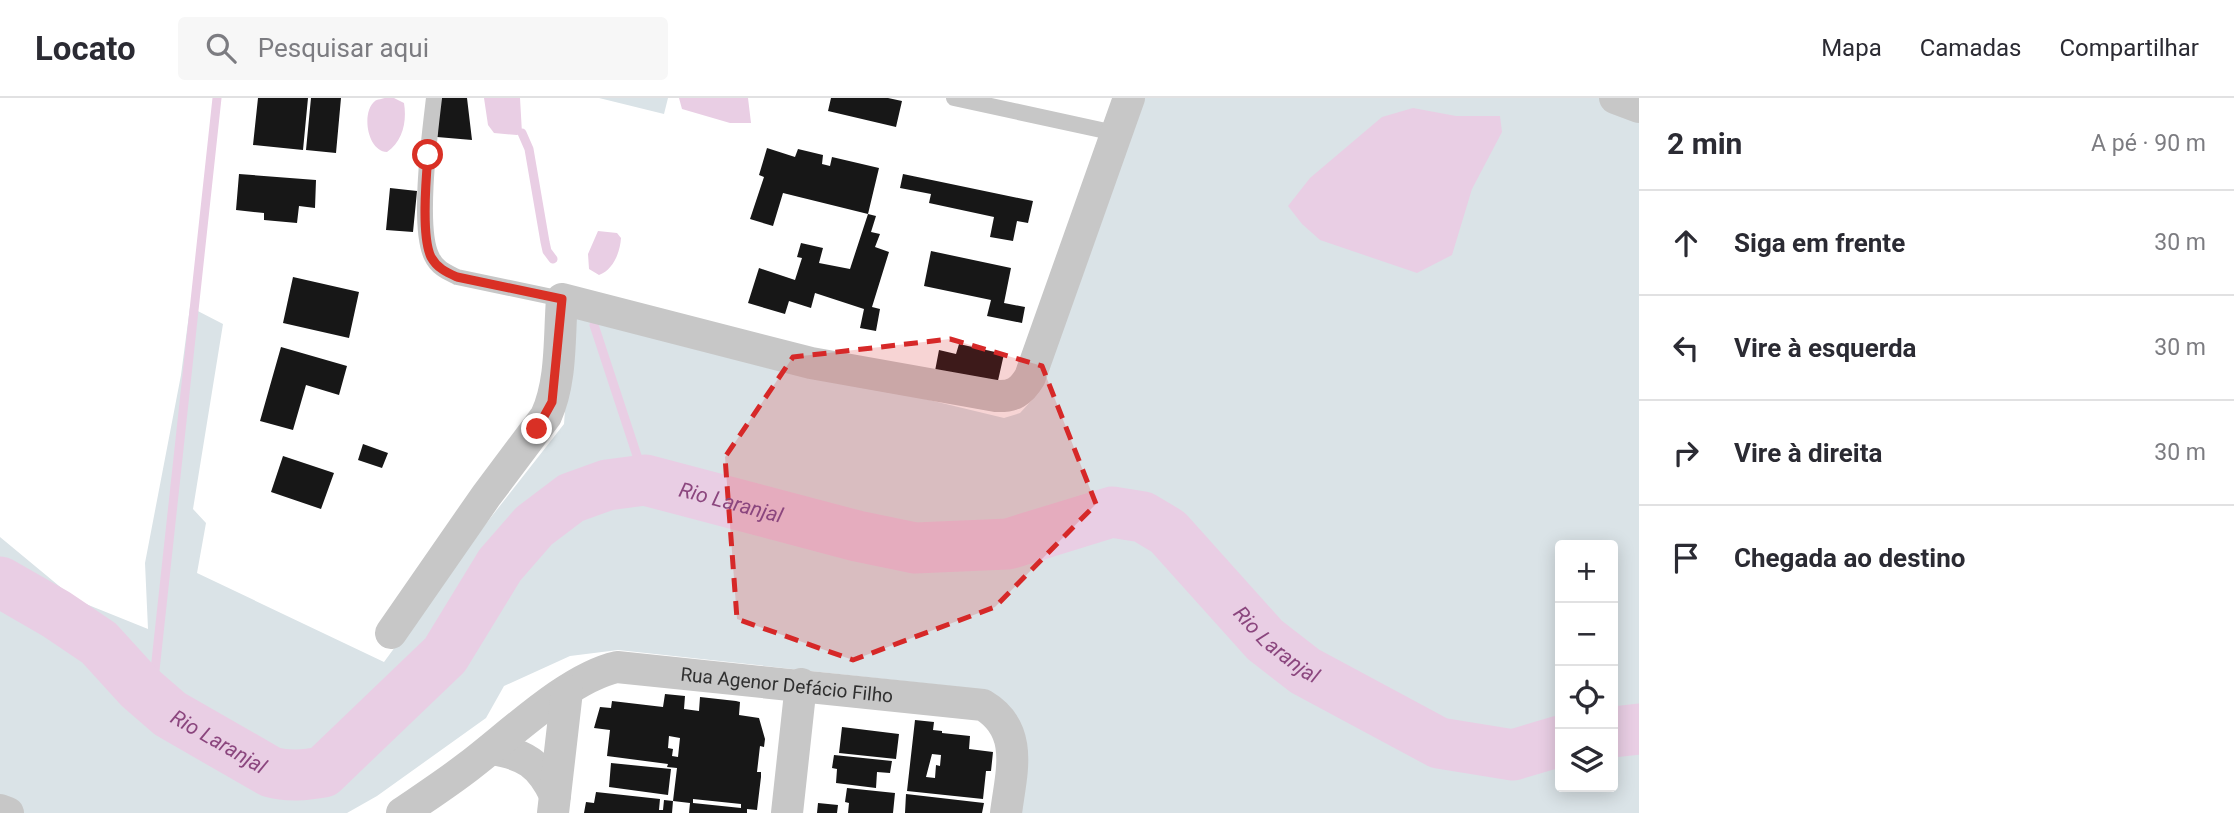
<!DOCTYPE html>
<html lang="pt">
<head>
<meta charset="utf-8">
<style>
	body { margin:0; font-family:Roboto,sans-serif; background:#f7f7f7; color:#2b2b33 }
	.controls { position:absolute; right:21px; bottom:21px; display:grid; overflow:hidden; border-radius:7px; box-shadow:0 4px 18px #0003 }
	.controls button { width:63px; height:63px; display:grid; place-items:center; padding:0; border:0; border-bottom:2px solid #e1e1e2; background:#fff; color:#2b2b33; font:35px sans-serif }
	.stop { position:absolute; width:21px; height:21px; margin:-16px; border:5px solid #d93025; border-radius:50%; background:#fff }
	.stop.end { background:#d93025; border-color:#fff; box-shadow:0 2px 7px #0008 }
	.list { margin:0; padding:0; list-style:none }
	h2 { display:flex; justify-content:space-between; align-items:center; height:91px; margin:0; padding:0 28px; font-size:30px }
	h2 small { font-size:23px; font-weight:400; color:#7c7c81 }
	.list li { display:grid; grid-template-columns:46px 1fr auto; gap:21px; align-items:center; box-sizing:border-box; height:105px; padding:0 28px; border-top:2px solid #e1e1e2 }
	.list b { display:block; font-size:26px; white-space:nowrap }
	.list em { font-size:23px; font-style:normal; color:#7c7c81 }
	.icon { flex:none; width:38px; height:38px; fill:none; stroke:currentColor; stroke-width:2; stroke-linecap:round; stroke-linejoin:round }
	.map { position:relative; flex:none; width:1639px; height:715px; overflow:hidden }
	header { display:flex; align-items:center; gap:42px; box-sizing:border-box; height:98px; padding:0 35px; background:#fff; border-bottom:2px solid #e1e1e2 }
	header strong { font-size:33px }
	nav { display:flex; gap:38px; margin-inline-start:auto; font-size:24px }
	.search { width:490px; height:63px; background:#f7f7f7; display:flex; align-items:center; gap:18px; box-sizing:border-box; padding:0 24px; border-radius:7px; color:#7c7c81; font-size:26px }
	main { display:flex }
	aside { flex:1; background:#fff }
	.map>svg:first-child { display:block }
	.green { fill:#dae3e7; fill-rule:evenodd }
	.water { fill:#e9cee4 }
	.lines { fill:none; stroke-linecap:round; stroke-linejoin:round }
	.stream { stroke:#e9cee4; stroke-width:9 }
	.river { stroke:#e9cee4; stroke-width:51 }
	.building { fill:#171717; fill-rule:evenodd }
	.service { stroke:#c7c7c7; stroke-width:16 }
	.minor { stroke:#c7c7c7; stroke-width:32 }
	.route { stroke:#d93025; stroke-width:9 }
	.marked { fill:#d62828; fill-opacity:0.2; stroke:#d62828; stroke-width:5; stroke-dasharray:14 9; stroke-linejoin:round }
	.labels { text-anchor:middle; stroke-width:7; stroke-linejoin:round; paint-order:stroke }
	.street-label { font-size:19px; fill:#303030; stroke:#fff }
	.water-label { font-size:21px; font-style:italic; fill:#8b467e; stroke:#fff }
</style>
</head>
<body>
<header>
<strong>Locato</strong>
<div class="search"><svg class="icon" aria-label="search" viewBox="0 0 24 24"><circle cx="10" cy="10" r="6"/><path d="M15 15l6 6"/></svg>Pesquisar aqui</div>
<nav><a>Mapa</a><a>Camadas</a><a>Compartilhar</a></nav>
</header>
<main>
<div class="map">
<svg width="1639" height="715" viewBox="0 0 1639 715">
	<rect width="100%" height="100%" fill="#fff"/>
	<!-- green -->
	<path class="green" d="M599 0H668L664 16Z
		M1143 0H1639V715H1019L977 591 618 552 570 558 504 588 486 620 377 698 347 715H0V439L76 502 148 531 145 465 181 277 190 209 223 226 193 411 206 425 197 475 384 564 481 432 564 326 572 216 1004 320 1020 315 1032 302ZM1560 447H1613V689H1560Z"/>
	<!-- water -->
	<path class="water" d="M386 0H394L404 5C407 23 403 43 387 54 367 53 361 14 375 3 376 2 384 0 386 0Z
		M484 0H520L522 35 517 37 494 35 488 27Z
		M679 0H748L751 25H730L682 11Z
		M1413 10 1456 18H1500L1502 34 1472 91 1452 157 1417 175 1320 142 1302 126 1288 108 1310 80 1382 19Z
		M598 133 617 135 621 140C620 155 613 172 599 177L589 171 588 156Z"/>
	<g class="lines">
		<!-- stream -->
		<path class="stream" d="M522 35 529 51 545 144 547 153 553 161
			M594 227 645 382
			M152 600 217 0"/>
		<!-- river -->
		<g class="river">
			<path id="s1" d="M0 484 56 516 99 545 140 590 170 616 271 674C289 679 305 677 323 674L445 557 500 467 534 428 571 400 607 387 645 382 857 438 915 450 1008 446 1112 414 1143 419 1168 434 1265 542 1305 573 1439 645 1513 657 1560 643"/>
			<path d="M1613 634 1639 631"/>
		</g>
	</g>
	<!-- building -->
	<path class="building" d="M258 0H308L303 52 253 47Z
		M311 0H341L336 55 306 52Z
		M440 0H467L472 42 437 39Z
		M831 0H888L902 3 896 29 828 13Z
		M767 50 795 59 798 51 823 57 822 66 830 68 832 59 879 70 868 116 783 95 773 128 750 121 764 79 759 77Z
		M239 76 316 82 315 110 299 108 297 125 264 122V115L236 112Z
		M903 76 1033 103 1028 125 1017 123 1013 143 990 139 994 119 929 105 931 96 900 90Z
		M390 90 417 93 413 134 386 132Z
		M868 116 876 118 871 134 880 136 875 149 889 154 872 209 880 211 876 233 860 230 864 211 815 195 811 210 789 203 785 216 748 205 759 170 795 182 802 160 797 159 801 145 823 150 819 165 850 171Z
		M931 153 1011 170 1004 205 1025 209 1022 225 987 218 991 202 924 188Z
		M293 179 359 194 349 240 283 225Z
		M959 246 1004 256 997 287 935 273 939 252 956 256Z
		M281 249 347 268 339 297 306 287 293 332 260 323Z
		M363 346 388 355 382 370 358 362Z
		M283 358 334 375 321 411 271 394Z
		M665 596 685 598 684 611 699 613 700 599 736 603 740 604 739 617 759 620 765 641 764 649 760 648 757 674H761V679L757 712 747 711V715H689L690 705 673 703 677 670 667 669 668 666 607 658 610 632 594 630 600 609 611 610 612 603 663 609ZM669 638 680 640 678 659 672 658 673 651 668 650ZM693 701 741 706V710L693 705Z
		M915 622 934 624 933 632 942 633V635L970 638 969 651 993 654 991 673H986L983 701 907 693ZM932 656 941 657 940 668 936 667 935 680 926 679Z
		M842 629 899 636 896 661 839 655Z
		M834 657 892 663 890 675 877 674 876 690 836 685 837 671 832 670Z
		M611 665 671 671 668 697 609 689Z
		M847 690 895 695 893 715H848L849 705 845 704Z
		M596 694 660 701 659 712H663L664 702 673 703 672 715H584L586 704 594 705Z
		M906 696 984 705 982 715H905Z
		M818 705 838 707 837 715H817Z"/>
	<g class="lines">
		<!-- service -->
		<path class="service" d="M434 0C430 34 417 131 432 159 437 170 447 174 457 179L562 201
			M954 0 1115 35"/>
		<!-- minor -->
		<g class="minor">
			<path d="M1615 0 1639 9"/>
			<path d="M391 535 486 398 546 318C562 283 559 239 562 201L811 265 996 298C1013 299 1021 294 1030 279L1129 0"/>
			<path d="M491 651C525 656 540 666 555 697"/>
			<path d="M0 712 8 715"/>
			<path id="s2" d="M402 715C424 700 447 685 469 668 510 637 568 580 617 569L983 607C1025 632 1011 675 1006 715"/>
			<path d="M553 715 567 593"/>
			<path d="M787 715 801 586"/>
		</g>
	</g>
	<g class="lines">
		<!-- route -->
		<path class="route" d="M428 57C426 81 421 138 431 159 437 170 446 174 457 179L562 201 552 304 537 331"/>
	</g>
	<!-- marked area -->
	<path class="marked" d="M950 241 1042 268 1096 406 995 509 853 562 737 521 725 359 793 259Z"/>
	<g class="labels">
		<!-- street labels -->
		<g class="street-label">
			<text dy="7" stroke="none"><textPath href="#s2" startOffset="432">Rua Agenor Defácio Filho</textPath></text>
		</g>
		<!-- water labels -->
		<g class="water-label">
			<text dy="7" stroke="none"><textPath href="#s1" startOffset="924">Rio Laranjal</textPath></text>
			<text dy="7" stroke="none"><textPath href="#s1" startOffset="1533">Rio Laranjal</textPath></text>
			<text dy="7" stroke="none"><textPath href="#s1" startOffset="273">Rio Laranjal</textPath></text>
		</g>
	</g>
</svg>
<div class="controls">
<button>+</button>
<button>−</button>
<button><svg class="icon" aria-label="locate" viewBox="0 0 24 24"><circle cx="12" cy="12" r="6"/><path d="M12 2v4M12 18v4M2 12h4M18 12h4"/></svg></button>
<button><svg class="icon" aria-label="layers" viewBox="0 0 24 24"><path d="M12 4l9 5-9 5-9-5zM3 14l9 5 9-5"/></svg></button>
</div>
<div class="stop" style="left:428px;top:57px"></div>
<div class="stop end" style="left:537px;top:331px"></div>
</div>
<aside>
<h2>2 min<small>A pé · 90 m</small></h2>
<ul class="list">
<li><svg class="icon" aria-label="ahead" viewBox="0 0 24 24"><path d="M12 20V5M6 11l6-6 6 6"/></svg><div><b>Siga em frente</b></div><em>30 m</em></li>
<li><svg class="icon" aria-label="left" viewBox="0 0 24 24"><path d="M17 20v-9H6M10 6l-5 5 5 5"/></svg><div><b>Vire à esquerda</b></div><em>30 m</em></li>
<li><svg class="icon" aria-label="right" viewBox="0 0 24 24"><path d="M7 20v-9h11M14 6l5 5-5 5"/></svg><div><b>Vire à direita</b></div><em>30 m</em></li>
<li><svg class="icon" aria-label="arrive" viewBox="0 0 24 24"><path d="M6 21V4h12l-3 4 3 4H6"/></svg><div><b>Chegada ao destino</b></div></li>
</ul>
</aside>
</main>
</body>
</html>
